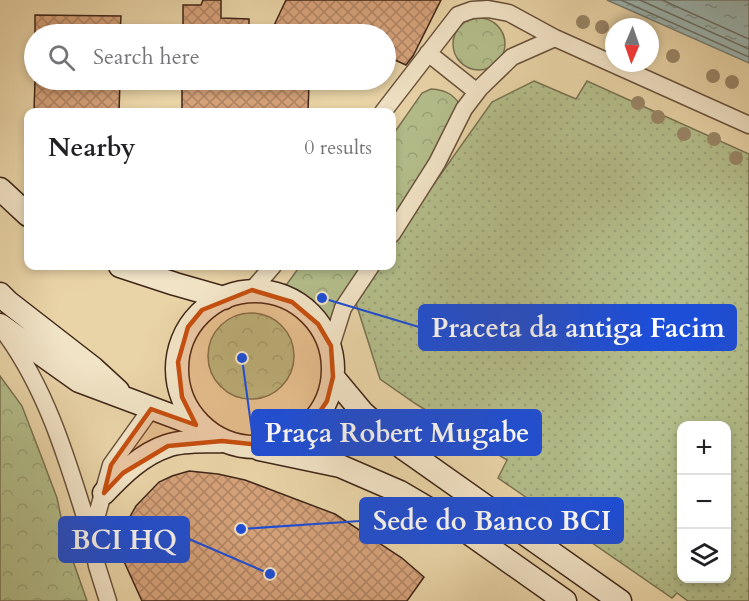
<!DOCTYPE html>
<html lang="en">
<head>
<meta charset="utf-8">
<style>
	body { margin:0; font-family:Cardo,serif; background:#f6f6f6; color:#202124 }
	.controls { position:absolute; right:18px; bottom:18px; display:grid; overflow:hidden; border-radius:12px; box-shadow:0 3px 9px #0003 }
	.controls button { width:54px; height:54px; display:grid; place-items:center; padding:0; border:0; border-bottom:2px solid #e0e0e0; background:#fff; color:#202124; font:30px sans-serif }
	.compass { position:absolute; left:605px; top:18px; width:54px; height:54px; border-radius:50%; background:#fff; box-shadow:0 3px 9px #0003; rotate:182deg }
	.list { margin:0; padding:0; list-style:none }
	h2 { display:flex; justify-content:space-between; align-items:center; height:78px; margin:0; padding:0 24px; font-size:26px }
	h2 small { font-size:20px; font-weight:400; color:#757577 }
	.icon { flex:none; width:33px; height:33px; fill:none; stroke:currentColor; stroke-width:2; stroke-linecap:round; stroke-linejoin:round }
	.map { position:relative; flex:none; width:749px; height:601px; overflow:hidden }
	.search { position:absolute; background:#fff; box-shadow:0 3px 9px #0003; left:24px; top:24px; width:372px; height:66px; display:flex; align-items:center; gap:15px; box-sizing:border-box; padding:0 21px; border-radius:33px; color:#757577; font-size:22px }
	.panel { position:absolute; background:#fff; box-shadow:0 3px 9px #0003; left:24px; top:108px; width:372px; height:162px; border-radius:12px }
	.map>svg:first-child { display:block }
	.grass { fill:url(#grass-dots); stroke:#7a7252; stroke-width:1.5; fill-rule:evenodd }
	.forest { fill:url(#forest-crowns); stroke:#7a7252; stroke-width:1.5 }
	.water { fill:url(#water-ripples); stroke:#777d74; stroke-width:1.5 }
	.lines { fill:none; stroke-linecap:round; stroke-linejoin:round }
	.shore { stroke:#6e6e65; stroke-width:1.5 }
	.building { fill:url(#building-cross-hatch); stroke:#402719; stroke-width:1.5 }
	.minor-casing { stroke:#6a523c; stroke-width:19 }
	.secondary-casing { stroke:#402719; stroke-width:25 }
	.minor { stroke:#f1e3c6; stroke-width:16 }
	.secondary { stroke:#f1e3c6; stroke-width:22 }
	.tree { fill:#998566 }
	.marked { fill:#c64f0f; fill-opacity:0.2; stroke:#c64f0f; stroke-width:4.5; stroke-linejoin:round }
	.leader { fill:none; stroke:#1d4ed8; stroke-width:2 }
	.callout-dot { fill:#1d4ed8; stroke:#f1e3c6; stroke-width:2 }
	.callout { fill:#1d4ed8; stroke:#1d4ed8; stroke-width:2 }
	.callout-label { font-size:27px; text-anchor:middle; font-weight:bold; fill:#fff }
</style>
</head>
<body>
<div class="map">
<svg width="749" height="601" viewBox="0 0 749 601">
	<defs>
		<pattern id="grass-dots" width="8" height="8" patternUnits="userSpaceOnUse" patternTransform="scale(1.5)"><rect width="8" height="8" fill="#b3bd8a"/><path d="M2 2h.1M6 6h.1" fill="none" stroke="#9ba276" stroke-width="1.8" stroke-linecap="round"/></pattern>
		<pattern id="forest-crowns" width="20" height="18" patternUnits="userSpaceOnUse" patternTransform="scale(1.5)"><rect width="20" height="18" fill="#b3bd8a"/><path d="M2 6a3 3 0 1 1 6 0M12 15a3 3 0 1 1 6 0" fill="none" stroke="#9ba276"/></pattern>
		<pattern id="water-ripples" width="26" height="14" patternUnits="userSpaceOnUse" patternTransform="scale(1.5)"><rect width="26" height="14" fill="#9bb6b1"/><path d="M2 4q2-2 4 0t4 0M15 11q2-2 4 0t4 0" fill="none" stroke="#80948f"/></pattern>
		<pattern id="building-cross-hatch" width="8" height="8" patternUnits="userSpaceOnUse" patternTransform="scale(1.5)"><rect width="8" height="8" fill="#d6a27a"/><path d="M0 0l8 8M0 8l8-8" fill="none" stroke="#af8463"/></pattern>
	</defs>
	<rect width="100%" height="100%" fill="#e9d4a7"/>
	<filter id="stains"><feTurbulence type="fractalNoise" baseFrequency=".00333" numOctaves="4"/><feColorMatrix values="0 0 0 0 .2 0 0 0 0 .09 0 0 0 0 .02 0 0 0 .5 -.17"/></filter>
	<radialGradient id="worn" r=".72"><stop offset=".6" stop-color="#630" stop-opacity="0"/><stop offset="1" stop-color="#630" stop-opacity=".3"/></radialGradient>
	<!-- grass -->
	<path class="grass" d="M534 81 576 99 587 81 749 154V601H688L677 593 672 598 498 478 507 460 416 404 380 379 355 300 377 266H392V243L492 102ZM682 426H726V578H682Z"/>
	<!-- forest -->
	<path class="forest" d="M453 44a26 26 0 1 1 52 0a26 26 0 1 1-52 0Z
		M431 89C449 90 454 96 464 109L392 226V136L422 93Z
		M300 266H365L332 314V327L306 299 273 287 287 284Z
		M208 356a43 43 0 1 1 86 0a43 43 0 1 1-86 0Z
		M0 376 22 406 40 453 57 498 66 541 87 601H0Z"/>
	<!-- water -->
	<path class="water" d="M607 0H749V63Z"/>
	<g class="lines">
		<!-- shore -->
		<path class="shore" d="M621 0 749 57
			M640 0 749 49
			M662 0 749 39"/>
	</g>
	<!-- building -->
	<path class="building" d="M203 0H221V18L249 19V34H183V5H201Z
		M286 0H441L413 56 406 65 386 56V34H270Z
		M35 15 121 16 120 34H35Z
		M35 80H120L119 112H34Z
		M182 80H250V81L309 84 308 112H182Z
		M189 471 218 474 245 480 335 514 402 558 424 577 407 601H142L122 557V537L128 520 136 506 159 482 172 476Z"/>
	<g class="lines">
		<!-- minor casing -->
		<g class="minor-casing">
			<path id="minor" d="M428 53 477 92
				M383 112 458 15 472 10 488 9 509 13 555 38 749 125
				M392 234 437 163 464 109 480 88 512 57 555 38
				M252 290 273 266
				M5 333C49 393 69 466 91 536
				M331 346 343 308 371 266
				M108 601 97 566 91 536 111 465 151 409"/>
		</g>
		<!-- secondary casing -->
		<g class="secondary-casing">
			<path id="secondary" d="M0 189 28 215
				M120 266 175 284 224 298
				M177 369a78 78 0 1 1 156 0a78 78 0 1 1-156 0Z
				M0 294 8 302 93 368 118 391
				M0 325 79 381 202 427
				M333 377 363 413 403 448 620 601
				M259 449 340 466 400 492 463 529 565 601
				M104 493C121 475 142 454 167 446 183 440 205 442 222 441"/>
		</g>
		<!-- minor -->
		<use href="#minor" class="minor"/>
		<!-- secondary -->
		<use href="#secondary" class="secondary"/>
	</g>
	<!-- trees -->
	<g class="tree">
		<circle cx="583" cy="22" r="7"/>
		<circle cx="602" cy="27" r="7"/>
		<circle cx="673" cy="56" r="7"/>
		<circle cx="713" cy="76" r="7"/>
		<circle cx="732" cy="82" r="7"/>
		<circle cx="638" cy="103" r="7"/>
		<circle cx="658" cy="117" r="7"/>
		<circle cx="684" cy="134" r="7"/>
		<circle cx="714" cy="139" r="7"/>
		<circle cx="736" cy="158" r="7"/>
	</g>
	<!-- marked area -->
	<path class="marked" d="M252 290 292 302 318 324 331 346 333 377 327 401 313 422 294 438 271 446 222 441 168 446 123 473 104 493 111 465 151 409 196 425 182 397 178 362 188 327 202 310Z"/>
	<!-- callouts -->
	<path class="leader" d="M322 298L419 327M242 358L252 432M241 529L360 521M270 574L189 539"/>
	<g class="callout-dot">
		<circle cx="322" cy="298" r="6"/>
		<circle cx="242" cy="358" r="6"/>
		<circle cx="241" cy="529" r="6"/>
		<circle cx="270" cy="574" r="6"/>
	</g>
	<g class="callout">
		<rect x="419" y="305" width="317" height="45" rx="6"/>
		<rect x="252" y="410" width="289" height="45" rx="6"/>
		<rect x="360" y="498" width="263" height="45" rx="6"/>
		<rect x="59" y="517" width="130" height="45" rx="6"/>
	</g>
	<g class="callout-label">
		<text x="578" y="337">Praceta da antiga Facim</text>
		<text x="397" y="442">Praça Robert Mugabe</text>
		<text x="492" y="530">Sede do Banco BCI</text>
		<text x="124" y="549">BCI HQ</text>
	</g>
	<rect width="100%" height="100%" filter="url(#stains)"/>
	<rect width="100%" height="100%" fill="url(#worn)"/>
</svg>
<div class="controls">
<button>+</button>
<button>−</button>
<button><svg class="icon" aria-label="layers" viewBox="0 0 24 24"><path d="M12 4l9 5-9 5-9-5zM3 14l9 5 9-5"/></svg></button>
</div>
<svg class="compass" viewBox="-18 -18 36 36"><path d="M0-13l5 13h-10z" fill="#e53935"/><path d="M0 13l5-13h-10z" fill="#757577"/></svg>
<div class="search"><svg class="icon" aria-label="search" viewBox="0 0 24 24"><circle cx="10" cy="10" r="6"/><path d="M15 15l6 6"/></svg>Search here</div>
<section class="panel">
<h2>Nearby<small>0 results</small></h2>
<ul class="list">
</ul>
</section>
</div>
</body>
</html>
